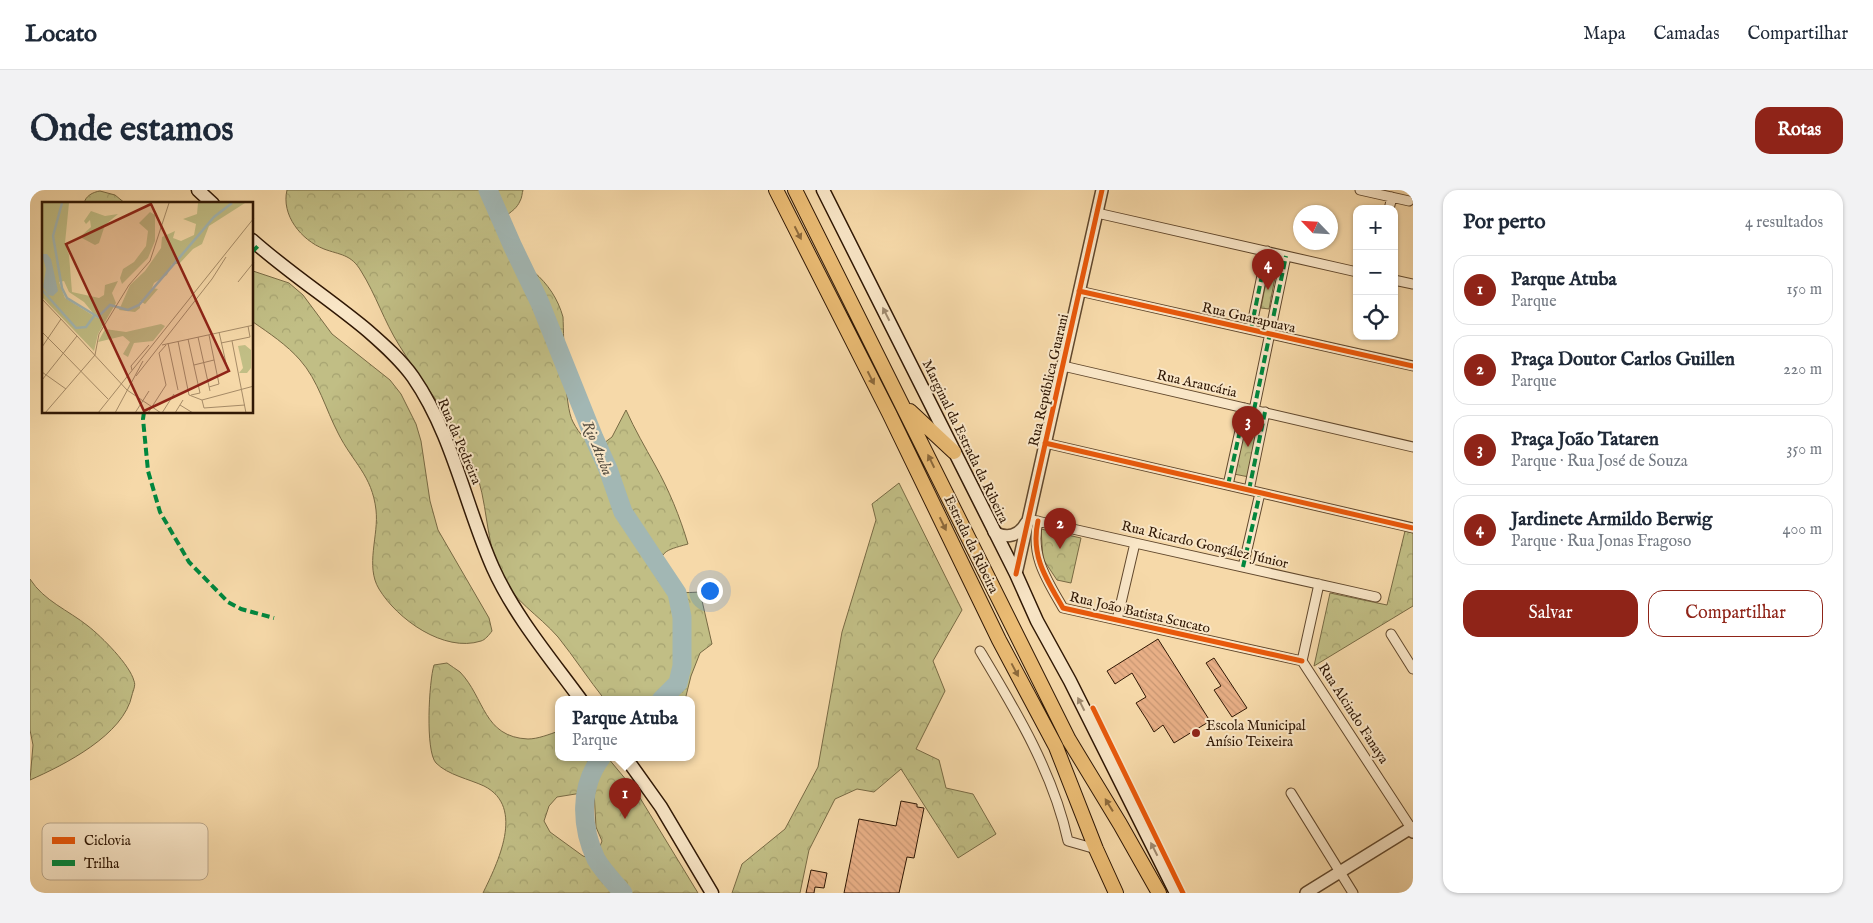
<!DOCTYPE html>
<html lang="pt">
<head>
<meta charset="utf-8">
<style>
	body { margin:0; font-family:"IM FELL English",serif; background:#f2f2f3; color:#1f2937 }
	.controls { position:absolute; right:15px; top:15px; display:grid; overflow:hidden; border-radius:10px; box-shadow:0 1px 4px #0004 }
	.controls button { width:45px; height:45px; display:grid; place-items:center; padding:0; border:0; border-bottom:1px solid #e0e1e3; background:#fff; color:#1f2937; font:25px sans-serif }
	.compass { position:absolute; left:1263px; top:15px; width:45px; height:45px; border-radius:50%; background:#fff; box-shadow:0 1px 4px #0004; rotate:295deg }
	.you { position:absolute; left:679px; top:400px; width:18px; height:18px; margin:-12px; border:4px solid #fff; border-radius:50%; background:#1a73e8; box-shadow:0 0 0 8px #1a73e833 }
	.badge { display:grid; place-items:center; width:32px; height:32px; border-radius:50%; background:#8f2418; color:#fff; font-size:16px; font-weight:700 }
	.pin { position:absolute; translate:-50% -41px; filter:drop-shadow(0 1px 2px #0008) }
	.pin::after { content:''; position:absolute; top:26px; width:18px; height:15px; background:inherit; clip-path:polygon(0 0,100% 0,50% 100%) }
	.popup { position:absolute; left:525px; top:506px; width:140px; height:65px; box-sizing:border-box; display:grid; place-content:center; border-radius:10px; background:#fff; filter:drop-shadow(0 1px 4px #0005); font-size:16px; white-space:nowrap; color:#747a83 }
	.popup b { font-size:19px; color:#1f2937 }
	.popup::after { content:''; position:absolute; left:50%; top:100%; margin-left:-10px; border:10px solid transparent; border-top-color:#fff }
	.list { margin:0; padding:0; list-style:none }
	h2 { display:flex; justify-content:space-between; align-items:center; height:65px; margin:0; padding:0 20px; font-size:21px }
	h2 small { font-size:16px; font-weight:400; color:#747a83 }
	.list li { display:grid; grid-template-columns:32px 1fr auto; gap:15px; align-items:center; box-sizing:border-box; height:70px; margin:0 10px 10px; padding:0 10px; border:1px solid #e0e1e3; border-radius:15px }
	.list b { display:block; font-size:19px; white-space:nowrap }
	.list p { margin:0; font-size:16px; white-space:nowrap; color:#747a83 }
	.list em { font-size:16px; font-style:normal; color:#747a83 }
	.actions { display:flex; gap:10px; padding:15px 20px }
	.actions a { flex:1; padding:11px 0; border:1px solid #8f2418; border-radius:15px; text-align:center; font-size:18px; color:#8f2418 }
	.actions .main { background:#8f2418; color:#fff }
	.icon { flex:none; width:28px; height:28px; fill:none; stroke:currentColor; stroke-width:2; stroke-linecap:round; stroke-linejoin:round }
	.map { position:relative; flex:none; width:1383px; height:703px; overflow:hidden; border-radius:15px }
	header { display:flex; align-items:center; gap:30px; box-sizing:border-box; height:70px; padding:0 25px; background:#fff; border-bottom:1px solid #e0e1e3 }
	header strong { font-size:24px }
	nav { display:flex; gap:28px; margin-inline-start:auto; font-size:18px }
	.intro { display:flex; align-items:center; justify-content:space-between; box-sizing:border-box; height:120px; padding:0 30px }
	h1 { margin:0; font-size:35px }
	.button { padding:12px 22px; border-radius:15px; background:#8f2418; color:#fff; font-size:18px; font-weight:700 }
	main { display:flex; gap:30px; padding:0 30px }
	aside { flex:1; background:#fff; border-radius:15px; box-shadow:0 1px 4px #0004 }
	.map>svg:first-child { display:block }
	.forest { fill:url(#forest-crowns); stroke:#786a44; fill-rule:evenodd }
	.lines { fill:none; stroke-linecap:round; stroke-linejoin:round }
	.river { stroke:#a2b7b4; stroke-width:19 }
	.building { fill:url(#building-back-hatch); stroke:#2f1704 }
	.minor-casing { stroke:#61482d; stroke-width:11 }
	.tertiary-casing { stroke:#61482d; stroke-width:14 }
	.secondary-casing { stroke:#2f1704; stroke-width:15 }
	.primary-casing { stroke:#2f1704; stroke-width:16 }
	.minor { stroke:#f9e6c7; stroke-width:9 }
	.tertiary { stroke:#f9e6c7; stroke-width:11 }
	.secondary { stroke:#f9e6c7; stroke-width:12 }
	.primary { stroke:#ebbc74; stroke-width:14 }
	.quiet { stroke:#00873e; stroke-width:4; stroke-dasharray:8 4; stroke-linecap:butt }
	.cycleway-casing { stroke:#f9e6c7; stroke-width:8 }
	.cycleway { stroke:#e8590c; stroke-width:5 }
	.oneway { fill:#8d6a3c }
	.oneway2 { fill:#9e896f }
	.poi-dot { fill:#8f2418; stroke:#f9e6c7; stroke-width:2 }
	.labels { text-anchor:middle; stroke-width:4; stroke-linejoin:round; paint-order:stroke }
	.street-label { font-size:14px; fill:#2f1704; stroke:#f9e6c7 }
	.poi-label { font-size:14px; fill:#2f1704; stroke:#f9e6c7; text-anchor:start }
	.water-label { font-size:15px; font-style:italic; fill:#574f42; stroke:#f9e6c7 }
	.inset-river { fill:none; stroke:#a2b7b4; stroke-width:2.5 }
	.inset-road { fill:none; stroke:#a68b67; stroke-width:1 }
	.view { fill:#8f2418; fill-opacity:0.15; stroke:#8f2418; stroke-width:2.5 }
	.inset-edge { fill:none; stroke:#2f1704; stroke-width:2.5 }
	.key { fill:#f9e6c7; stroke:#bca88c; stroke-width:1 }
	.key-label { font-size:14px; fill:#2f1704 }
</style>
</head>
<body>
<header>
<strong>Locato</strong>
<nav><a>Mapa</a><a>Camadas</a><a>Compartilhar</a></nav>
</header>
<div class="intro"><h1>Onde estamos</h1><a class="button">Rotas</a></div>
<main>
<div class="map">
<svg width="1383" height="703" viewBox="0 0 1383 703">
	<defs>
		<pattern id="forest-crowns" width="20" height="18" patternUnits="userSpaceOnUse" patternTransform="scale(1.25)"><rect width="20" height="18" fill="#c1be85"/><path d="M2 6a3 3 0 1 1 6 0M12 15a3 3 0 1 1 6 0" fill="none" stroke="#a6a371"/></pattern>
		<pattern id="building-back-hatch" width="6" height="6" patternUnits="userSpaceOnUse" patternTransform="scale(1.25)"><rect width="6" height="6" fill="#e8af86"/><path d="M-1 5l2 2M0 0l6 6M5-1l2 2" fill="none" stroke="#c79672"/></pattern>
	</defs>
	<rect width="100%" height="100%" fill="#f6d9a9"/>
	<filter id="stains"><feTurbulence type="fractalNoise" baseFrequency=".004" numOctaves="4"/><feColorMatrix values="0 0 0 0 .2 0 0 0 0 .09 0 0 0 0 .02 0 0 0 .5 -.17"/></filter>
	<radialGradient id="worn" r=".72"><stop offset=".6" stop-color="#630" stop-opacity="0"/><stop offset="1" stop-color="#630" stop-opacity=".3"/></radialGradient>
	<!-- forest -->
	<path class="forest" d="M257 0H493C492 3 492 8 490 11 484 25 471 22 470 42 469 61 493 71 504 82 518 94 528 109 533 127 534 149 534 216 543 232 550 245 556 252 570 256L582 247 596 220C605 240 615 257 625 275 639 300 650 327 658 354 633 361 633 360 625 384 633 405 651 403 670 402L682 454 670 463 661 486 655 510H575C559 490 544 467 528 447 509 425 482 410 470 383 455 350 458 310 444 277 426 232 394 196 369 155 354 131 346 105 331 81 321 64 310 65 294 59 271 50 251 25 257 0Z
		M70 1 85 5 96 14H54C55 6 63 2 70 1Z
		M223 81 259 93 273 105 302 144 360 190 371 204 386 234 391 251 400 311 408 340 459 428 462 441C459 445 455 450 451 451 414 463 367 429 349 399 335 376 349 345 346 320 342 285 323 273 308 243 296 220 288 190 270 170 257 155 239 143 223 132Z
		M1238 81 1246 82 1239 119 1231 118Z
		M1216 226 1231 229 1219 287 1204 284Z
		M869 293 932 420 903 471 915 501 886 559 909 570 916 598 943 604 966 644 928 668 871 579 844 602 827 599 805 609 779 660 770 703H702L712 674 755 639 788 577 812 442 846 330 842 314Z
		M1011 339 1051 348 1041 393 1027 390 1013 369Z
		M1375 341 1383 343V416L1284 476 1300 403 1357 415Z
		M0 389C14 411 38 420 58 436 72 447 100 475 104 491 106 495 103 501 102 505 94 545 34 575 0 590L3 555 0 540Z
		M417 473C421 476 426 479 430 482 455 508 453 547 498 549 508 549 520 544 529 541V568H552V569L569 575 573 568H578L607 603 668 703H453C467 674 496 617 454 596 439 589 418 585 406 573 395 561 399 491 404 475ZM564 601 566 637 572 651 569 659 571 667 563 669 553 666 520 642 514 631 519 616 527 607Z"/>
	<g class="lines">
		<!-- river -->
		<path class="river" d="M458 0 483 57 510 113 564 248 578 279 593 322 647 403 652 427V476L648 493 631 510
			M571 568C549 597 551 637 566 669 573 681 584 692 593 703"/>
	</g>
	<!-- building -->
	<path class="building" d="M1128 449 1180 531 1144 553 1133 535 1124 542 1117 530 1106 513 1116 507 1102 483 1085 494 1077 481Z
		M1184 468 1217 518 1202 527 1184 500 1191 496 1176 473Z
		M871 611 887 614V617L894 618 884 668 877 667 869 703H814L829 629 866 636Z
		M781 680 797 683 794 698 785 697 784 703H776Z"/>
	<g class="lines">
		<!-- minor casing -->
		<g class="minor-casing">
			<path id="minor" d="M1330 0 1379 11
				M1359 19 1362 7
				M1067 23 1327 82
				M1364 90 1383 94
				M1049 101 1383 176
				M1221 139 1237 61
				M1033 176 1383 257
				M1224 220 1256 66
				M1015 253 1383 338
				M1198 295 1215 218
				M1219 300 1235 222
				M998 329 1346 407
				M1008 331C1000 366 1017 390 1033 418L1272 471
				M1213 377 1230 303
				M1087 430 1105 353
				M1361 444 1383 479
				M950 461C986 521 1023 582 1038 651L1066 659
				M1272 471 1381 638 1383 637
				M1272 471 1289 394
				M1261 603 1323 703"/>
		</g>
		<!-- tertiary casing -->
		<g class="tertiary-casing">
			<path id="tertiary" d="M964 342C977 349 989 346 996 333
				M986 384 1072 0
				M1276 703 1381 638 1383 642"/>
		</g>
		<!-- secondary casing -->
		<g class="secondary-casing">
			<path id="secondary" d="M168 0 183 14
				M793 0 986 384 1007 431 1040 491 1146 703
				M222 50C259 83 301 110 338 141 354 155 371 170 383 187 423 245 435 315 463 378 484 425 521 469 551 510
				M596 568 631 617 682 703"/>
		</g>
		<!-- primary casing -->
		<g class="primary-casing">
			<path id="primary" d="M746 0 859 223 969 450 1026 557 1066 659 1086 703
				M765 0 1039 550 1090 634 1129 703
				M880 221 924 262"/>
		</g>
		<!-- minor -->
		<use href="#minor" class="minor"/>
		<!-- tertiary -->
		<use href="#tertiary" class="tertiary"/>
		<!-- secondary -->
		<use href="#secondary" class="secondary"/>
		<!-- primary -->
		<use href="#primary" class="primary"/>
		<!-- quiet -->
		<path class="quiet" d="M222 62 228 56
			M1221 139 1237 61
			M1224 220 1256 66
			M114 222 113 229 118 281 130 322 159 372 198 412 211 419 244 428
			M1198 295 1215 218
			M1219 300 1235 222
			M1213 377 1230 303"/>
		<!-- cycleway casing -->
		<g class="cycleway-casing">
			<path id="cycleway" d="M1049 101 1383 176
				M1015 253 1383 338
				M1008 331C1000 366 1017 390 1033 418L1272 471
				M986 384 1072 0
				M1063 518 1153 703"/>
		</g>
		<!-- cycleway -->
		<use href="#cycleway" class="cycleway"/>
	</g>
	<!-- one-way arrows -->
	<defs><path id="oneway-solid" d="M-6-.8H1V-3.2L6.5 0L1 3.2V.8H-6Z" transform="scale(1.25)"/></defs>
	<g class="oneway">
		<use href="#oneway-solid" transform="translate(768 43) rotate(63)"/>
		<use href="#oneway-solid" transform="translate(841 188) rotate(63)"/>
		<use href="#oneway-solid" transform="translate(901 271) rotate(-116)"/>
		<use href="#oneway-solid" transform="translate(913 334) rotate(64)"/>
		<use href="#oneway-solid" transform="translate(985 480) rotate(62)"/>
		<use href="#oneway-solid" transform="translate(1079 615) rotate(-122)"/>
	</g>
	<g class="oneway2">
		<use href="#oneway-solid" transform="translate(856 124) rotate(-117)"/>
		<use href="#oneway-solid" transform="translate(1051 514) rotate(-117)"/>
		<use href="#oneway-solid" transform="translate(1124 659) rotate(-117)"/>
	</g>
	<!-- markers -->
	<circle class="poi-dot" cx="1166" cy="543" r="5"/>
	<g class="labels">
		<!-- street labels -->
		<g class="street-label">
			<text transform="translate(1219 127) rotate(13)" y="5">Rua Guarapuava</text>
			<text transform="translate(1018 190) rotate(-77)" y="5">Rua República Guarani</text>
			<text transform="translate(1167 193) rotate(13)" y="5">Rua Araucária</text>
			<text transform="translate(430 251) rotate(67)" y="5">Rua da Pedreira</text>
			<text transform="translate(936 251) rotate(64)" y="5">Marginal da Estrada da Ribeira</text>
			<text transform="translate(942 354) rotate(64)" y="5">Estrada da Ribeira</text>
			<text transform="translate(1175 354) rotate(13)" y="5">Rua Ricardo Gonçález Júnior</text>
			<text transform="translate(1110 422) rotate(13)" y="5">Rua João Batista Scucato</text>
			<text transform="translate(1324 523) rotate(57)" y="5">Rua Alcindo Fanaya</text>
		</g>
		<!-- poi labels -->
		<g class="poi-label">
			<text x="1176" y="540">Escola Municipal<tspan x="1176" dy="16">Anísio Teixeira</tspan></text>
		</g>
		<!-- water labels -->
		<g class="water-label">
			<text transform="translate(568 258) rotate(68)" y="5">Rio Atuba</text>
		</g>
	</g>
	<!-- overview -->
	<g transform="translate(12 12)">
		<rect width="211" height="211" fill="#f6d9a9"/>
		<path d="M0 1H27L23 41 27 53 30 90 57 96 62 93 63 83 76 79 70 91 74 101 56 132 52 149 0 95ZM22 79 27 90 42 100 55 116 23 96 17 80ZM156 1H203L167 24 160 42 151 47 137 62H130L125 73 112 81 110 86 116 87 103 102 98 99V106L93 110 77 108 88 83 103 69 119 46 120 35 133 29 131 36 139 39 152 33 154 22 141 17 155 12ZM49 9 63 14 76 12 63 23 57 41 53 43 38 35 49 25 48 18 44 22 42 19ZM108 10 113 13V39L106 56 80 82 78 76 81 67 92 60 104 44 106 29 97 21ZM119 122 123 124 111 139 92 141 86 155 81 152 88 140 81 134 56 140 63 127 84 130ZM203 143 209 148V166L205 171H197L201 166 196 144Z" fill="#c1be85" fill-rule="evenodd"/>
		<path d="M0 52H5L9 57 16 89 11 94 6 93 1 85 4 67Z" fill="#a2b7b4"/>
		<path class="inset-river" d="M20 1 11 34 20 86 25 96 56 115 68 103 86 108 97 103 172 15 190 1M0 88 34 126 44 125 52 114"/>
		<path class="inset-road" d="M196 80 212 60M0 97 35 134M0 130 21 151M177 130 186 170M167 133 177 182 167 185M156 135 168 189M146 137 158 191 149 193M136 139 147 193M190 139 204 211M126 141 136 188M179 141 208 135 206 124M120 143 212 123M0 145 19 117M21 151 66 197M53 153 57 132 87 83 108 59 127 1M152 163 172 158M90 168 89 164 107 143M0 170 24 187M94 174 170 77 184 55M0 178 35 134 85 188M124 183 117 151 124 143M85 188 119 211M147 193 160 198 212 184M160 198 162 206 203 203M138 203 151 211M3 211 53 153M56 211 212 16M73 211 101 159M93 211 107 189M106 211 124 183M120 211 132 192M133 211 141 198"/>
		<path class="view" d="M109 2 187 169 102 209 24 42Z"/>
		<rect width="211" height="211" class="inset-edge"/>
	</g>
	<!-- legend -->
	<rect x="12" y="633" width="166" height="57" rx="8" class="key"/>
	<rect x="22" y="647" width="23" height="7" fill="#e8590c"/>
	<rect x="22" y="670" width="23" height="6" fill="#00873e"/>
	<g class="key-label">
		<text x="54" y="655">Ciclovia</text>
		<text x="54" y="678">Trilha</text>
	</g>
	<rect width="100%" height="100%" filter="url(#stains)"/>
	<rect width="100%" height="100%" fill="url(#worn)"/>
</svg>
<div class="controls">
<button>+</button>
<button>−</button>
<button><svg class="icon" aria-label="locate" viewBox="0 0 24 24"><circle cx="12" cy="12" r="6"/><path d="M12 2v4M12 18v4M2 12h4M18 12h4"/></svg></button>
</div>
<svg class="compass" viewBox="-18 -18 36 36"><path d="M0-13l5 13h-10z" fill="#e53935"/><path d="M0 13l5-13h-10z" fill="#747a83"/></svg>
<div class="you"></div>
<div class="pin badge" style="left:595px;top:629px">1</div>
<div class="popup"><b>Parque Atuba</b>Parque</div>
<div class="pin badge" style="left:1030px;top:359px">2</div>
<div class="pin badge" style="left:1218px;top:257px">3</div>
<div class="pin badge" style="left:1238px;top:100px">4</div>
</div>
<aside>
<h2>Por perto<small>4 resultados</small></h2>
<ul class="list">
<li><span class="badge">1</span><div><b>Parque Atuba</b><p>Parque</p></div><em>150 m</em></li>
<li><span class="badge">2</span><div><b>Praça Doutor Carlos Guillen</b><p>Parque</p></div><em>220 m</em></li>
<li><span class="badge">3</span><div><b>Praça João Tataren</b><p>Parque · Rua José de Souza</p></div><em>350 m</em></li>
<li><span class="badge">4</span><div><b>Jardinete Armildo Berwig</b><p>Parque · Rua Jonas Fragoso</p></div><em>400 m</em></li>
</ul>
<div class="actions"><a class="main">Salvar</a><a>Compartilhar</a></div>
</aside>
</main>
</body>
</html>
